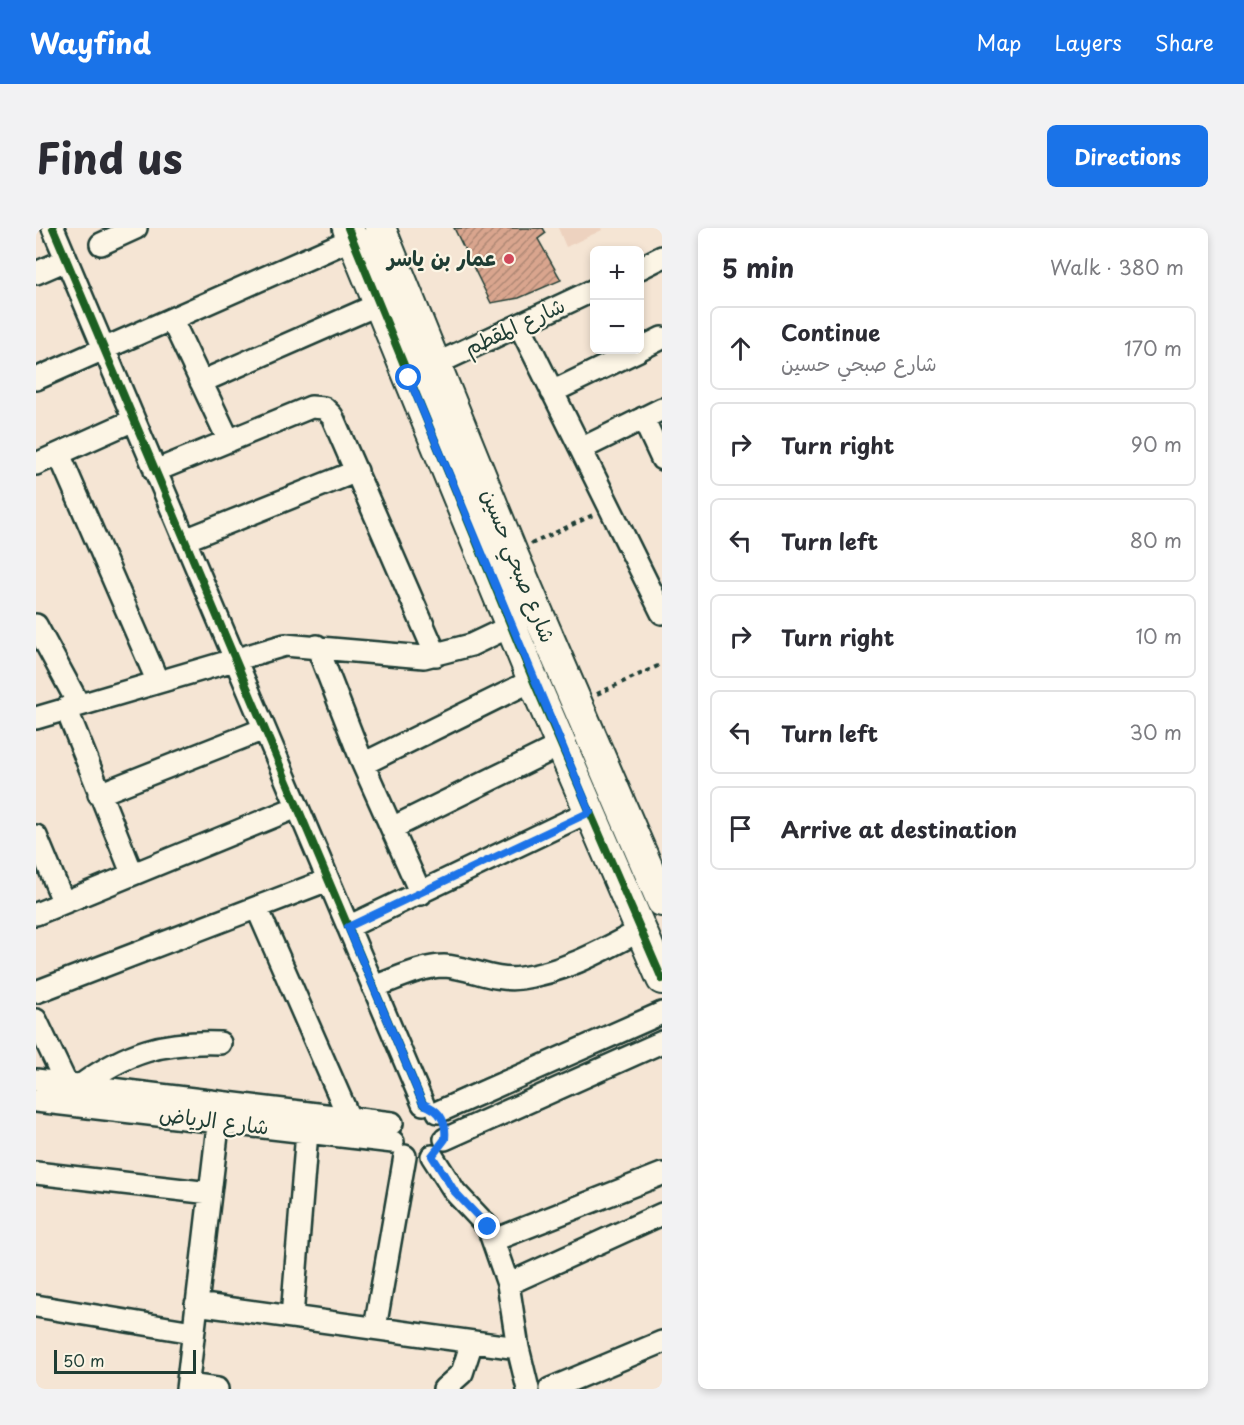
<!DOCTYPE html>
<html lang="en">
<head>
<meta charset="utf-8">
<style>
	body { margin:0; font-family:"Playpen Sans","Playpen Sans Arabic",sans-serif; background:#f2f2f3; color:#2b2b33 }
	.controls { position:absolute; right:18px; top:18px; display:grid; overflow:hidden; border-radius:9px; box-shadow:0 3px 9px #0003 }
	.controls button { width:54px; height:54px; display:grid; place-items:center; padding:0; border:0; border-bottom:2px solid #e1e1e2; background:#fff; color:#2b2b33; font:30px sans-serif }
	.scale { position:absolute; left:18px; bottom:15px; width:142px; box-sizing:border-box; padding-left:6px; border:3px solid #1f3d34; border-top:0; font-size:16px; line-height:21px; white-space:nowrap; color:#1f3d34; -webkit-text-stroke:4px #fcf5e5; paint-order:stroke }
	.stop { position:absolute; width:18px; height:18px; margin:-14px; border:4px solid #1a73e8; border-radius:50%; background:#fff }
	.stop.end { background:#1a73e8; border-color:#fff; box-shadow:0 2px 6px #0008 }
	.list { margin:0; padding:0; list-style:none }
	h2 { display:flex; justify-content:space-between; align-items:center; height:78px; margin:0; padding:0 24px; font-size:26px }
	h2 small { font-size:20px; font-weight:400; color:#7c7c81 }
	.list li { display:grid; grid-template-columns:39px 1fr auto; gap:18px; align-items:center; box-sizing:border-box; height:84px; margin:0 12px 12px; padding:0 12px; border:2px solid #e1e1e2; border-radius:9px }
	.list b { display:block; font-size:22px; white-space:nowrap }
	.list p { margin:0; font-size:20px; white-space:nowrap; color:#7c7c81 }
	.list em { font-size:20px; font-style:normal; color:#7c7c81 }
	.icon { flex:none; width:33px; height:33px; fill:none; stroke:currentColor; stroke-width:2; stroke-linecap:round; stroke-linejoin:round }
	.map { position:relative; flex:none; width:626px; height:1161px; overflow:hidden; border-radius:9px }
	header { display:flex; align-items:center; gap:36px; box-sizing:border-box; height:84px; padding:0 30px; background:#1a73e8; color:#fff }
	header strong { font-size:28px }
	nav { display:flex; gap:33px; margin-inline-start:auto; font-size:21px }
	.intro { display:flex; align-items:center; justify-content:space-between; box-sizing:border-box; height:144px; padding:0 36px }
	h1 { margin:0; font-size:42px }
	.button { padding:15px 27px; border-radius:9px; background:#1a73e8; color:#fff; font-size:21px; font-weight:700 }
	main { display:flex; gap:36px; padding:0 36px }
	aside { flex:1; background:#fff; border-radius:9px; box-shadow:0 3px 9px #0003 }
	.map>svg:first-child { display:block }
	.built { fill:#edd2bf }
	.building { fill:url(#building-hatch); stroke:#1f3d34; stroke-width:1.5 }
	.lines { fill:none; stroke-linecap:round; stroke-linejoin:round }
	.street-casing { stroke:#1f3d34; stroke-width:26 }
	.secondary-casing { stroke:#1f3d34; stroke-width:34 }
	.path { stroke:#1f3d34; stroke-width:4; stroke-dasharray:4.5 4.5; stroke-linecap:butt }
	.street { stroke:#fcf5e5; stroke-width:21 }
	.secondary { stroke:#fcf5e5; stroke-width:30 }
	.cycleway-casing { stroke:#fcf5e5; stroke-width:11 }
	.cycleway { stroke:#1b5e20; stroke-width:8 }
	.route { stroke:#1a73e8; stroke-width:8 }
	.poi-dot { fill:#d1495b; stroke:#fcf5e5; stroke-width:2 }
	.labels { text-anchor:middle; stroke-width:4.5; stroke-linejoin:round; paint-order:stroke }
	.poi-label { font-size:21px; font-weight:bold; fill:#1f3d34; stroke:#fcf5e5; text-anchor:end }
	.street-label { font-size:21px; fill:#1f3d34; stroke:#fcf5e5 }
</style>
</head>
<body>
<header>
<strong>Wayfind</strong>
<nav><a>Map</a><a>Layers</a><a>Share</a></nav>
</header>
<div class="intro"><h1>Find us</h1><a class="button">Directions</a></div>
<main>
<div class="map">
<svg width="626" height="1161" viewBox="0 0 626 1161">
	<defs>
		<pattern id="building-hatch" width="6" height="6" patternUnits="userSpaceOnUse" patternTransform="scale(1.5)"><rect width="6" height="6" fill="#d9a58e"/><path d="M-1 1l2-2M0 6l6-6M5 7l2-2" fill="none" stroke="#af8875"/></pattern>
	</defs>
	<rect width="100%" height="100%" fill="#f5e5d4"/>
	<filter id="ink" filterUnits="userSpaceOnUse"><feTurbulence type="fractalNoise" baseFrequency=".0167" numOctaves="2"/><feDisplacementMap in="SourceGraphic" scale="12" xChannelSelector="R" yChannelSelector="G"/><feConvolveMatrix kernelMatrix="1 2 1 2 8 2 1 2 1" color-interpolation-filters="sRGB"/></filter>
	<g filter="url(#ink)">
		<!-- built -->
		<path class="built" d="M522 0H565L566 2 530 19Z"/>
		<!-- building -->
		<path class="building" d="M418 0H507L510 5 502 11 525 52 483 70 455 75Z"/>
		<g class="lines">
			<!-- street casing -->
			<g class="street-casing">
				<path id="street" d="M17 0 387 876
					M65 16 100 0
					M604 40 626 29
					M0 45 30 32
					M136 92 193 213
					M484 98 626 385
					M604 121 626 110
					M400 136 558 62
					M0 151 316 11
					M165 154 343 76
					M516 164 603 122
					M607 190 626 231
					M545 221 626 181
					M23 226 121 452
					M0 236 98 192
					M119 243 275 179 288 180 296 188 400 427
					M149 312 321 243
					M0 397 42 475
					M281 418 327 536 385 666
					M30 480 96 645
					M0 490 249 417 388 429 435 417 475 398
					M327 536 497 452
					M63 566 228 501
					M356 600 525 517
					M0 608 27 673
					M221 680 313 890
					M0 686 261 579
					M312 699 554 583
					M337 759C358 752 385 738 408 738 434 739 458 754 485 750 529 744 567 722 605 702
					M0 764 292 652
					M0 792 30 855
					M0 852 356 895
					M45 857C91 824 127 813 184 815
					M0 873 357 914
					M402 884 626 785
					M409 911 626 814
					M396 928 419 964 452 999 472 1056 482 1120 492 1161
					M0 945 174 965
					M458 1012 626 946
					M472 1056 626 986
					M160 1076 482 1120
					M0 1078 157 1104
					M256 1089 271 904
					M339 1100 369 928
					M152 1157 181 1161
					M151 1161 184 881
					M408 1161 426 1145 436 1114
					M514 1161 626 1114"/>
			</g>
			<!-- secondary casing -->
			<g class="secondary-casing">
				<path id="secondary" d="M312 0 497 452 626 751
					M344 0 476 325 626 673"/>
			</g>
			<!-- path -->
			<path class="path" d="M495 316 557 287
				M561 466 626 436"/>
			<!-- street -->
			<use href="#street" class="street"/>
			<!-- secondary -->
			<use href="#secondary" class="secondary"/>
			<!-- cycleway casing -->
			<g class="cycleway-casing">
				<path id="cycleway" d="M17 0 387 876
					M312 0 497 452 626 751"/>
			</g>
			<!-- cycleway -->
			<use href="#cycleway" class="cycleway"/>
		</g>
	</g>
	<g class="lines" filter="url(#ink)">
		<!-- route -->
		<path class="route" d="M373 150 554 584 312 699 387 876C404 882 411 893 409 911L396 928 419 964 452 999"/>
	</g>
	<!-- markers -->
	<circle class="poi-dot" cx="473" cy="31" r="6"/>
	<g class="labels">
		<!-- poi labels -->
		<g class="poi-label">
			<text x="461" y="38">عمار بن ياسر</text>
		</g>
		<!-- street labels -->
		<g class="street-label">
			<text transform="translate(479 99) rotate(-25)" y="7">شارع المقطم</text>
			<text transform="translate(482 338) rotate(68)" y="7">شارع صبحي حسين</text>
			<text transform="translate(178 893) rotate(7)" y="7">شارع الرياض</text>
		</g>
	</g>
</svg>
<div class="controls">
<button>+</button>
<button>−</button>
</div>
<div class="scale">50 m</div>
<div class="stop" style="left:373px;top:150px"></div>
<div class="stop end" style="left:452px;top:999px"></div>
</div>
<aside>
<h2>5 min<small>Walk · 380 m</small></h2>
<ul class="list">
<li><svg class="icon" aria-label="ahead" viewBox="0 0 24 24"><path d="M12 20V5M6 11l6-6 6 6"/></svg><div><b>Continue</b><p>شارع صبحي حسين</p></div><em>170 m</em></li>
<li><svg class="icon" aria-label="right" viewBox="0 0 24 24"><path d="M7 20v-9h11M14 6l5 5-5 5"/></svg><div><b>Turn right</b></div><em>90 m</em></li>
<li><svg class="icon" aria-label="left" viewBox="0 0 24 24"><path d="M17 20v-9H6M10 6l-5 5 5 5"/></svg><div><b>Turn left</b></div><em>80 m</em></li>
<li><svg class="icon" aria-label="right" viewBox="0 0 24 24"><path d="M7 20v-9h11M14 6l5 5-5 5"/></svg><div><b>Turn right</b></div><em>10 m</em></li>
<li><svg class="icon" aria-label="left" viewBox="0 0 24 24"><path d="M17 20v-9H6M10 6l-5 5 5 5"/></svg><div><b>Turn left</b></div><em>30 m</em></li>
<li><svg class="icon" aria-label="arrive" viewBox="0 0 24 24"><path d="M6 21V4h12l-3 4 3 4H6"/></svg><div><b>Arrive at destination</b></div></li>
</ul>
</aside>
</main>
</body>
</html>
